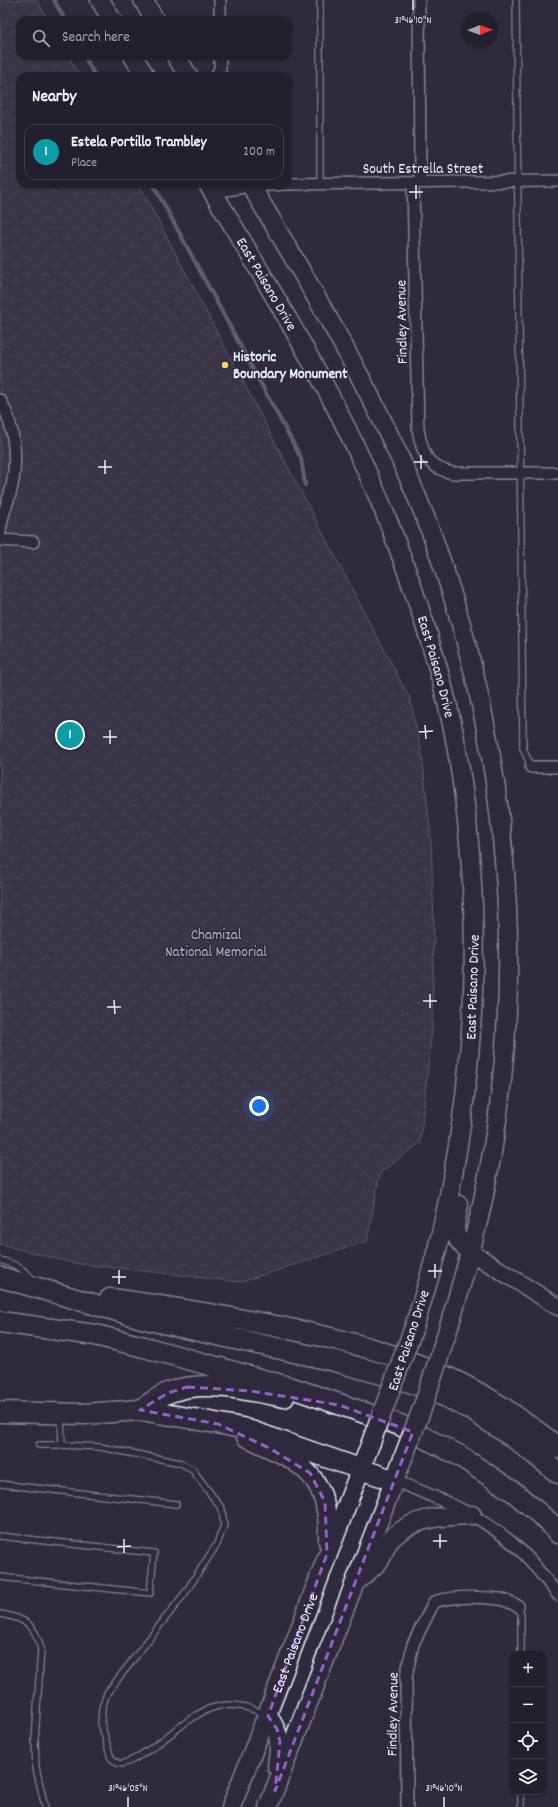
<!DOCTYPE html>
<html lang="en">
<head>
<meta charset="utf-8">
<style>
	body { margin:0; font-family:Dekko,sans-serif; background:#2b2836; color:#f1f3f6 }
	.controls { position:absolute; right:12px; bottom:12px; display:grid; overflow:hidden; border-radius:8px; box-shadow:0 1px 3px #0004 }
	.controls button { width:36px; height:36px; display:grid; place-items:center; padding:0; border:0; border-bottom:1px solid #403e4a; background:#23202e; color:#f1f3f6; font:20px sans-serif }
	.compass { position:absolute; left:462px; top:12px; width:36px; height:36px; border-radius:50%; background:#23202e; box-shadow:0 1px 3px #0004; rotate:89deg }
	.you { position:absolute; left:259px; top:1106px; width:14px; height:14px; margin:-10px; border:3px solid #fff; border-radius:50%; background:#1a73e8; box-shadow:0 0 0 6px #1a73e833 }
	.badge { display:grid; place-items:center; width:26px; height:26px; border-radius:50%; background:#ffd166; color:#fff; font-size:13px; font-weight:700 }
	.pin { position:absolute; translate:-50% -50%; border:2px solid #fff; box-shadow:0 1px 4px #0006 }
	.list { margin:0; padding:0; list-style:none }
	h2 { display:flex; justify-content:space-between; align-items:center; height:52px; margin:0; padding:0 16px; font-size:17px }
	h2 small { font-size:13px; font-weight:400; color:#a3a3aa }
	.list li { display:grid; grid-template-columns:26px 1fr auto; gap:12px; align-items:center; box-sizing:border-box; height:56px; margin:0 8px 8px; padding:0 8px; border:1px solid #403e4a; border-radius:12px }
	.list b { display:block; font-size:15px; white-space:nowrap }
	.list p { margin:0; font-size:13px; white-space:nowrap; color:#a3a3aa }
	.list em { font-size:13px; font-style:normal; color:#a3a3aa }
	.icon { flex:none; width:22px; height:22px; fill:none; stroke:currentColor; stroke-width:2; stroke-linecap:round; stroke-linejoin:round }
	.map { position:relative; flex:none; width:558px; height:1807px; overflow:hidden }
	.search { position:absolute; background:#23202e; box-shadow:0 1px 3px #0004; left:16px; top:16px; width:276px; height:44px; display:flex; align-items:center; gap:10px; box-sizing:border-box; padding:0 14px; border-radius:12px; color:#a3a3aa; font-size:15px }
	.panel { position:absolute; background:#23202e; box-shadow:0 1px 3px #0004; left:16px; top:72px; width:276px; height:116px; border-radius:12px }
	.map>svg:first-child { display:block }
	.park { fill:url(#park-crowns); stroke:#979aa6 }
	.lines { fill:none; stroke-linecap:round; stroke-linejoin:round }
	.stream { stroke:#9c9fab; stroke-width:4 }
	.service-casing { stroke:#e8f1f8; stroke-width:8 }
	.minor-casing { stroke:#e8f1f8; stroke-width:14 }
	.secondary-casing { stroke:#e8f1f8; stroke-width:19 }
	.primary-casing { stroke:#e8f1f8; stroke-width:21 }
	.motorway-casing { stroke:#e8f1f8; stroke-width:23 }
	.service { stroke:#2f2a3d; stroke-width:5.5 }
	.minor { stroke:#2f2a3d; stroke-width:11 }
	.secondary { stroke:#2f2a3d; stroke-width:16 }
	.primary { stroke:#2f2a3d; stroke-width:18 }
	.motorway { stroke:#2f2a3d; stroke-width:20 }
	.primary-bridge-casing { stroke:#e8f1f8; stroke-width:21; stroke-linecap:butt }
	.primary-bridge { stroke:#2f2a3d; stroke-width:18 }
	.marked { fill:none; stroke:#965dcd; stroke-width:3; stroke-dasharray:8 5; stroke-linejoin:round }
	.ticks { fill:none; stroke:#e8f1f8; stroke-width:1.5 }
	.poi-dot { fill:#ffd166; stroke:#2f2a3d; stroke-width:1.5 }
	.labels { text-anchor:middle; stroke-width:3; stroke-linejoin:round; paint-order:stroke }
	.street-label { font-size:15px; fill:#e8f1f8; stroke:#2f2a3d }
	.poi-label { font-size:15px; font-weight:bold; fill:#e8f1f8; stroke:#2f2a3d; text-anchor:start }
	.park-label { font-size:15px; fill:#afb4bf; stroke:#2f2a3d }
	.ticks-label { font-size:10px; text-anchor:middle; fill:#e8f1f8; stroke:#2f2a3d; stroke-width:3; stroke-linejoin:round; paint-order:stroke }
</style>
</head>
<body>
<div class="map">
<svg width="558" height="1807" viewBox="0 0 558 1807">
	<defs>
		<pattern id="park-crowns" width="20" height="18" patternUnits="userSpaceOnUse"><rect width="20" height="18" fill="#464455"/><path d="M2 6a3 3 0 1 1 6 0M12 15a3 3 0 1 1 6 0" fill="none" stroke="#615f6e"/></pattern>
	</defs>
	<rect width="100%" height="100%" fill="#2f2a3d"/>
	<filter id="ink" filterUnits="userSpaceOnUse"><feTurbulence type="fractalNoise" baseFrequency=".025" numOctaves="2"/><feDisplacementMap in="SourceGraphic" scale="8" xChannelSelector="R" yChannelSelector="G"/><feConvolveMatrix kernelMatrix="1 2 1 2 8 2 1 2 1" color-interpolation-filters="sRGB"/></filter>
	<g filter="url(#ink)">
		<!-- park -->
		<path class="park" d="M0 0H37L48 20H20V56H68L80 76H20V184H139L410 699 422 755 431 839 434 925 432 1028 420 1143 380 1173 367 1241 241 1282 72 1263 0 1244Z"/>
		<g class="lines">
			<!-- stream -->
			<path class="stream" d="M54 0 65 20
				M84 56 95 76
				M153 184 301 458 305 485"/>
			<!-- service casing -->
			<g class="service-casing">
				<path id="service" d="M320 0V184
					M516 0 523 748 531 767
					M0 1260C15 1264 24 1269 33 1280
					M61 1416 62 1445 100 1447 181 1463 192 1469 222 1509 224 1525 217 1544 185 1593 107 1693 102 1708 101 1723 111 1758 119 1764C130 1763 137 1757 147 1751 189 1724 210 1688 264 1714
					M39 1445H62
					M0 1484 176 1504
					M0 1536 154 1553 150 1593 0 1577
					M518 1606 521 1614V1654
					M0 1614C25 1618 35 1624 41 1649L35 1740 36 1768 45 1807
					M521 1792V1807"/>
			</g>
			<!-- minor casing -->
			<g class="minor-casing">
				<path id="minor" d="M220 0V20
					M419 0 420 183
					M216 76 220 69V56
					M288 184 558 181
					M413 184 418 429C422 453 427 468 453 473H558
					M213 192 251 186 287 184
					M0 400C16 427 18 465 10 494 6 507 1 518 0 532
					M0 540 33 542
					M531 767H558
					M395 1481C444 1500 493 1520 529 1559 539 1571 549 1583 558 1595
					M407 1807 406 1677 413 1644 434 1602C452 1596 480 1597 500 1599 506 1600 512 1604 518 1606"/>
			</g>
			<!-- secondary casing -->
			<g class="secondary-casing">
				<path id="secondary" d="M471 1252 558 1307"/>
			</g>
			<!-- primary casing -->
			<g class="primary-casing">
				<g id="primary">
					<path d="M100 0 112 20"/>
					<path d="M143 0 155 20"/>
					<path d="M133 56 145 76"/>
					<path d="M176 56 188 76"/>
					<path id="s1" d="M208 184C273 293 341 403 388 521 414 588 438 658 453 729 485 894 479 1065 442 1228 435 1262 424 1295 414 1327"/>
					<path d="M250 184C317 297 386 412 432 535 509 745 530 976 484 1195 474 1243 460 1290 446 1336"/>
					<path d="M459 1205C454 1227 450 1238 471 1252"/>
					<path d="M246 1437C303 1464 329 1472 328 1542"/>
					<path d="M358 1580C365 1574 373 1568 379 1561 384 1555 385 1545 391 1539 412 1517 443 1516 472 1515"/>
					<path d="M268 1716C282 1737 280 1742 277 1767"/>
					<path id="s2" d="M231 1807C279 1687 323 1565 370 1445"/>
					<path d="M268 1807 403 1458"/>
				</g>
			</g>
			<!-- motorway casing -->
			<g class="motorway-casing">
				<path id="motorway" d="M0 1277 145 1319 335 1361 410 1382 442 1395 472 1410 518 1441 558 1473
					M110 1299C153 1304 195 1312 238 1319 343 1338 443 1360 529 1426 539 1433 549 1440 558 1448
					M0 1322 95 1335 144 1347 292 1388 400 1425 460 1456 515 1493 550 1523 558 1533
					M140 1410C150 1404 159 1396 170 1392 205 1379 248 1390 284 1397
					M0 1412 84 1414 140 1410 194 1419 242 1428 395 1481"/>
			</g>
			<!-- service -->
			<use href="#service" class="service"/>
			<!-- minor -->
			<use href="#minor" class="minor"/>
			<!-- secondary -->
			<use href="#secondary" class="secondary"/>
			<!-- primary -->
			<use href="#primary" class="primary"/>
			<!-- motorway -->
			<use href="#motorway" class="motorway"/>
			<!-- primary-bridge casing -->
			<g class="primary-bridge-casing">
				<path id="primary-bridge" d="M370 1445 414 1327
					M403 1458 423 1406 446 1336"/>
			</g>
			<!-- primary-bridge -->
			<use href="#primary-bridge" class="primary-bridge"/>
		</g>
	</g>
	<!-- marked area -->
	<path d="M0 0H558V1807H0ZM187 1387 251 1391 339 1405 413 1432 275 1791 280 1742 277 1729 268 1716 327 1554 325 1502 310 1473 269 1448 218 1424 140 1410 168 1393Z" fill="#2f2a3d" fill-opacity=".55" fill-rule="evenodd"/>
	<path class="marked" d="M187 1387 251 1391 339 1405 413 1432 275 1791 280 1742 277 1729 268 1716 327 1554 325 1502 310 1473 269 1448 218 1424 140 1410 168 1393Z"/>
	<!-- ticks -->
	<path class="ticks" d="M413 0V10M416 185V199M409 192H423M421 455V469M105 460V474M414 462H428M98 467H112M425 725 426 739M110 730V744M419 732 433 731M103 737H117M430 994V1008M114 1000 115 1014M423 1001H437M107 1007H121M435 1264V1278M119 1270V1284M428 1271H442M112 1277H126M440 1534V1548M124 1539V1553M433 1541H447M117 1547 131 1546M128 1797V1807M444 1797V1807"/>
	<!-- markers -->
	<circle class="poi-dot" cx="225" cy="365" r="4"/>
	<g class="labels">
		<!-- street labels -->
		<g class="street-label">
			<text x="423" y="173">South Estrella Street</text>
			<text dy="5" stroke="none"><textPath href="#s1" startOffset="116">East Paisano Drive</textPath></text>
			<text transform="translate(401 322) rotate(-91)" y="5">Findley Avenue</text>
			<text dy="5" stroke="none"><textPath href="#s1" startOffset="536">East Paisano Drive</textPath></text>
			<text transform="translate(472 987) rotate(-88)" y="5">East Paisano Drive</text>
			<text transform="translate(408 1340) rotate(-72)" y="5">East Paisano Drive</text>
			<text dy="5" stroke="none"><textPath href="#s2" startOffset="176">East Paisano Drive</textPath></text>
			<text transform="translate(392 1714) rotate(-89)" y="5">Findley Avenue</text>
		</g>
		<!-- poi labels -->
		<g class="poi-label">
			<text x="233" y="361">Historic<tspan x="233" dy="17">Boundary Monument</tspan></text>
		</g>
		<!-- park labels -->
		<g class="park-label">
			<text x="216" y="939">Chamizal<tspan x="216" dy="17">National Memorial</tspan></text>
		</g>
	</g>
	<g class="ticks-label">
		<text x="413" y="23">31°46'10"N</text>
		<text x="128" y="1791">31°46'05"N</text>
		<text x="444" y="1791">31°46'10"N</text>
	</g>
</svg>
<div class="controls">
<button>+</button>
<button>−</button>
<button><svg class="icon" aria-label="locate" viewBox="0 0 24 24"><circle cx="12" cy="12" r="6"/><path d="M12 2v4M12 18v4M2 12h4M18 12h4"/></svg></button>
<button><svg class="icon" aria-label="layers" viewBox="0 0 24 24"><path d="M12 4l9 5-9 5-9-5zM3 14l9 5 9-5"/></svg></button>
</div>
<svg class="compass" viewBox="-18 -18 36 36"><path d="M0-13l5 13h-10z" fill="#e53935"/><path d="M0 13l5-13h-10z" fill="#a3a3aa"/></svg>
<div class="you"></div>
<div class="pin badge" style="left:70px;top:735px;background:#0f9aa8">1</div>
<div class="search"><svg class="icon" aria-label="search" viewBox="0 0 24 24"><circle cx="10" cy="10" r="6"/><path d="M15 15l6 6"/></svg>Search here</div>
<section class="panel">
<h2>Nearby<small></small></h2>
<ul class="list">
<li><span class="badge" style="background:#0f9aa8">1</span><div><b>Estela Portillo Trambley</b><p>Place</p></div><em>200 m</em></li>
</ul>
</section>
</div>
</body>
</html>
